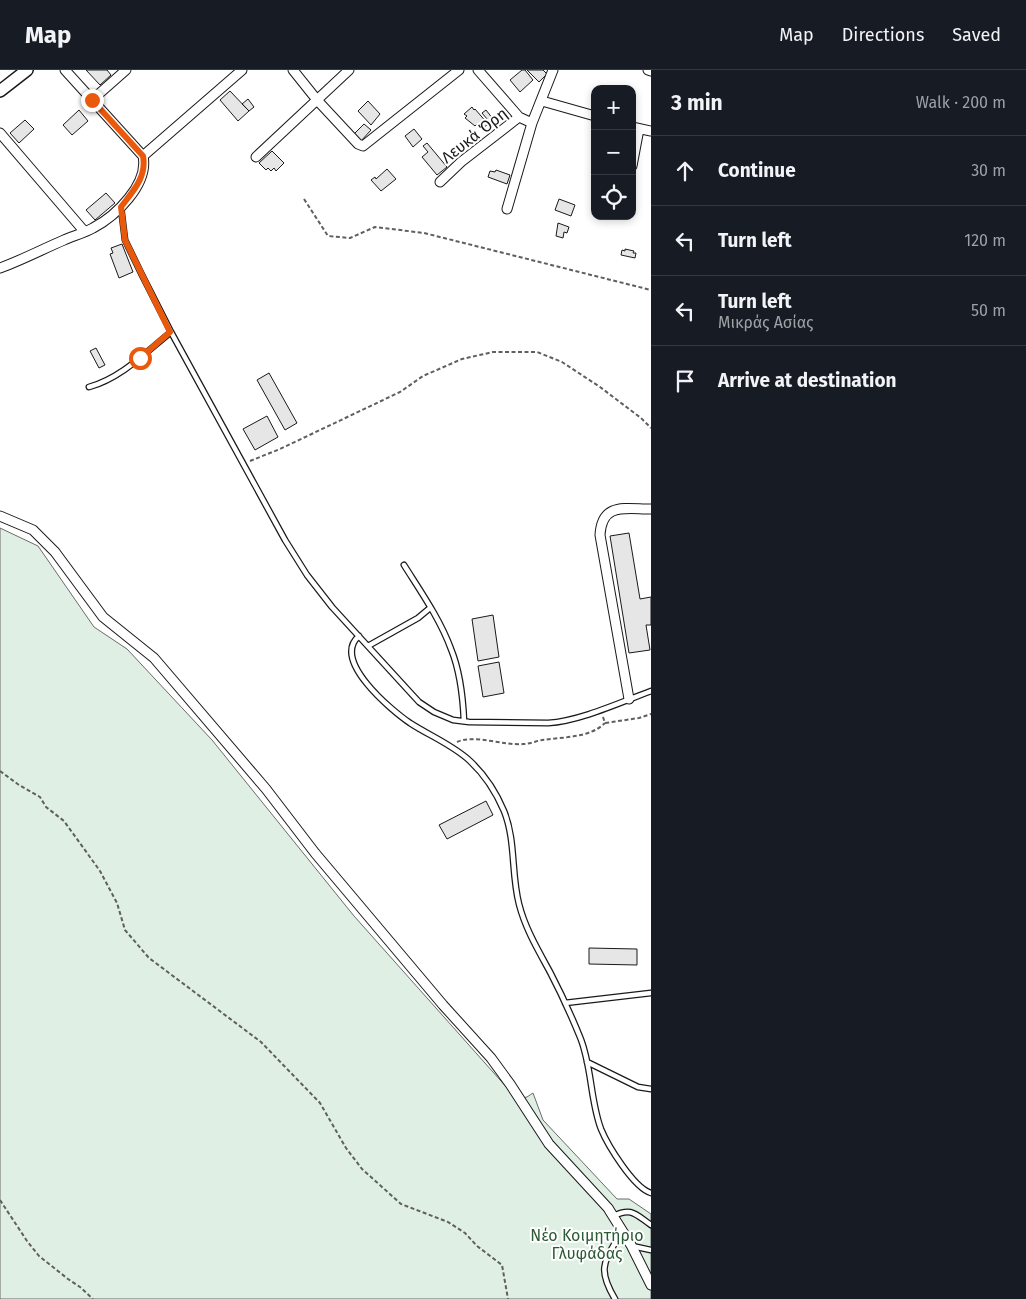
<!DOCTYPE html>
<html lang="en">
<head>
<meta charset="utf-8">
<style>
	body { margin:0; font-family:"Fira Sans",sans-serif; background:#20242c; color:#f1f3f6 }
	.controls { position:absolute; right:15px; top:15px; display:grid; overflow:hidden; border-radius:10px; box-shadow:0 2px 8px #0003 }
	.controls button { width:45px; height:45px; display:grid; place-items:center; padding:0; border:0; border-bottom:1px solid #363941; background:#171b24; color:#f1f3f6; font:25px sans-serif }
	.stop { position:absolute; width:15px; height:15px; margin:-11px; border:4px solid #ea580c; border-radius:50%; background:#fff }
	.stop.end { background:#ea580c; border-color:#fff; box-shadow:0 1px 5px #0008 }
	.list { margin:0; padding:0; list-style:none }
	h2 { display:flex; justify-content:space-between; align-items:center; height:65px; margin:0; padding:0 20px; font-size:21px }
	h2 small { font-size:16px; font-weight:400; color:#9ea1a6 }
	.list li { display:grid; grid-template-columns:32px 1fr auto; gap:15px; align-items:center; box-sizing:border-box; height:70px; padding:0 20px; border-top:1px solid #363941 }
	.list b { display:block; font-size:19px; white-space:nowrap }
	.list p { margin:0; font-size:16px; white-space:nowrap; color:#9ea1a6 }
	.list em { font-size:16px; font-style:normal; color:#9ea1a6 }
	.icon { flex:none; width:28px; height:28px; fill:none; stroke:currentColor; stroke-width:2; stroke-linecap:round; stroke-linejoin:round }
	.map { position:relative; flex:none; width:651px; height:1229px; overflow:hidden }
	header { display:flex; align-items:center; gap:30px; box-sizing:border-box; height:70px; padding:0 25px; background:#171b24; border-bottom:1px solid #363941 }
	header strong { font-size:24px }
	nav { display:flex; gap:28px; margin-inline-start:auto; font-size:18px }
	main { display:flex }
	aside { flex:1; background:#171b24 }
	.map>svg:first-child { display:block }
	.green { fill:#e0efe3; stroke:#6a6a6a }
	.building { fill:#e6e6e6; stroke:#1a1a1a }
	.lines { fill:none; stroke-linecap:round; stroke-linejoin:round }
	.service-casing { stroke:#1a1a1a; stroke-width:7 }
	.minor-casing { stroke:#1a1a1a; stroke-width:11 }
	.tertiary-casing { stroke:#1a1a1a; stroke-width:14 }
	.path { stroke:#5f5f5f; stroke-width:2; stroke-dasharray:4 2.5; stroke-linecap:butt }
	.service { stroke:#fff; stroke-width:4.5 }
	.minor { stroke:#fff; stroke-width:9 }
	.tertiary { stroke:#fff; stroke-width:11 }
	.route { stroke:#ea580c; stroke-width:6 }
	.labels { text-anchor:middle; stroke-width:4; stroke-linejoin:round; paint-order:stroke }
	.street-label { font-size:16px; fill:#1a1a1a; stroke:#fff }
	.park-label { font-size:16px; fill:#2b5a34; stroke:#fff }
</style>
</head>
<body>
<header>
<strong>Map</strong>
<nav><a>Map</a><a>Directions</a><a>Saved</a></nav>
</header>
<main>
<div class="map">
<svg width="651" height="1229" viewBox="0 0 651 1229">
	<rect width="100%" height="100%" fill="#fff"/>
	<!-- green -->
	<path class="green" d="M0 458 38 476 94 557 127 579 212 670 354 846 517 1029 527 1027 533 1023 543 1050 617 1129H629L651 1144V1229H0Z"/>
	<!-- building -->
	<path class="building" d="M86 0H107L111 5 100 15Z
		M522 0H525L533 10 520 22 510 10Z
		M527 0H543L547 4 539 12Z
		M230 21 249 41 238 51 220 30Z
		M248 29 254 37 249 41 242 34Z
		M368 31 380 44 371 55 358 41Z
		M472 37 474 40 475 39 488 54 482 59 477 54 475 56 465 48 467 46 464 44Z
		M79 40 88 51 72 65 63 55Z
		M486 40 493 49 501 42 505 47 493 56 482 43Z
		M25 50 34 59 19 73 10 63Z
		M364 54 371 60 361 71 354 64Z
		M414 59 422 69 413 77 405 66Z
		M427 73 447 97 437 105 422 87 428 82 423 76Z
		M272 81 284 93 276 101 274 98 271 101 268 98 266 100 259 93Z
		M387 99 396 109 381 121 371 110 375 107 376 109Z
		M496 100 510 105 507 114 488 107 490 101 495 102Z
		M106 123 115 133 95 150 86 140Z
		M559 129 575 135 571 146 555 140Z
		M558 153 569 157 567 163 564 162 563 168 556 166Z
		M122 174 133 202 119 208 110 184 113 183 111 178Z
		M625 179 634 181 633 183H636L635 188 621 185 622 180 625 181Z
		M96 278 105 295 99 298 90 281Z
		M269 303 297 353 285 360 257 310Z
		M267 346 278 367 255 380 243 359Z
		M629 463 640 529 651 527V555H646L650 580 629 583 610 466Z
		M493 545 499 587 478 591 472 549Z
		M499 592 504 623 483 627 478 596Z
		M486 731 493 745 447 769 439 755Z
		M589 878 637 879V895L589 894Z"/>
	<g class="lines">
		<!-- service casing -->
		<g class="service-casing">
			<path id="service" d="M121 137 125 170 142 205 171 262 285 470 307 505 332 537 419 632 434 642 453 650 469 652 548 653C580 651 621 632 651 621
				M89 317C121 308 145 283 171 262
				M404 495C421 522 440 549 451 579 460 601 463 628 464 651
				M359 566C331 590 391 640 410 653 430 666 453 675 470 691 485 705 496 722 504 741 516 771 511 803 519 834 525 858 538 880 550 902 561 923 571 945 580 967 592 996 590 1030 601 1059 608 1076 634 1118 651 1123
				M368 576 418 548 430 538
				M565 933 651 923
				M587 992 638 1017 651 1019
				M613 1146C632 1137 635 1144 651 1155
				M632 1176 651 1180
				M615 1229C596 1197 605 1191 622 1161"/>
		</g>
		<!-- minor casing -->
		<g class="minor-casing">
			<path id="minor" d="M65 0 143 86
				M293 0 317 30 358 74 363 76 459 0
				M478 0 519 47
				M648 0 651 1
				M92 30 126 0
				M542 31 595 46
				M632 57 651 61
				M0 63 84 161
				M143 86 242 0
				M256 87 349 0
				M632 96 639 59
				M440 112 461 92 519 47 532 53 553 0
				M507 139 532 53
				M0 198C22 190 43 179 64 170 73 166 84 163 93 158 116 146 149 114 143 86
				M0 446 33 460 55 482 103 547 154 588 266 719 315 783 443 935 491 988 510 1014 549 1074 608 1138 631 1175 651 1215
				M629 629 600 465C602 432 625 439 651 439"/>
		</g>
		<!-- tertiary casing -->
		<g class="tertiary-casing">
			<path id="tertiary" d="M0 21 27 0"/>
		</g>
		<!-- path -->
		<path class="path" d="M304 129 328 166 350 168 375 157 424 163 651 220
			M250 391 280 379 400 322 423 306 462 289 493 282H537L562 292 600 317 641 348 651 358
			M603 647 605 653 639 648 651 644
			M457 672C474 664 505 676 523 674 530 674 536 671 542 670 563 667 590 668 605 653
			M0 701 19 715 40 727 46 737 64 751 100 801 117 833 125 860 149 888 261 972 320 1033 346 1078 362 1099 401 1134 448 1152 465 1163 477 1176 502 1195 508 1229
			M0 1130 27 1171 39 1186 68 1209 80 1217 93 1229"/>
		<!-- service -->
		<use href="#service" class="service"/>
		<!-- minor -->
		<use href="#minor" class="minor"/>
		<!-- tertiary -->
		<use href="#tertiary" class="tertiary"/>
	</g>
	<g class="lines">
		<!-- route -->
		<path class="route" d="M92 30 143 86C147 107 133 121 121 137L125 170 170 262 140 288"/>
	</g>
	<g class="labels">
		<!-- street labels -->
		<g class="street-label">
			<text transform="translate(474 65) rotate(-38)" y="6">Λευκά Όρη</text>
		</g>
		<!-- park labels -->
		<g class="park-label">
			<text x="587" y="1171">Νέο Κοιμητήριο<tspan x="587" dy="18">Γλυφάδας</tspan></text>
		</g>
	</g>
</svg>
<div class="controls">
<button>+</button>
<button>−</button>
<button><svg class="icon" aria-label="locate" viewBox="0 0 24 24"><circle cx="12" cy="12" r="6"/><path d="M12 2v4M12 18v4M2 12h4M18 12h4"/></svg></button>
</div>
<div class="stop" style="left:140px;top:288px"></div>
<div class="stop end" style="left:92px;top:30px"></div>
</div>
<aside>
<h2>3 min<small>Walk · 200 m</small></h2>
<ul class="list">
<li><svg class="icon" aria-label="ahead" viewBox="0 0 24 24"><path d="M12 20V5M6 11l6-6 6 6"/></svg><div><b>Continue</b></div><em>30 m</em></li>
<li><svg class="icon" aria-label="left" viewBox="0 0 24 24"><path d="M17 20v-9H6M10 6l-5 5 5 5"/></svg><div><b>Turn left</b></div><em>120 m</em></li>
<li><svg class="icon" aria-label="left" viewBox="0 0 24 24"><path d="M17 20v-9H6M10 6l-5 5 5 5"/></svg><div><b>Turn left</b><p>Μικράς Ασίας</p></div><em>50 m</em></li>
<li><svg class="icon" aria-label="arrive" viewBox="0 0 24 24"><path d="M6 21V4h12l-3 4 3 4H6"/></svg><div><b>Arrive at destination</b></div></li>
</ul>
</aside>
</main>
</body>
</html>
